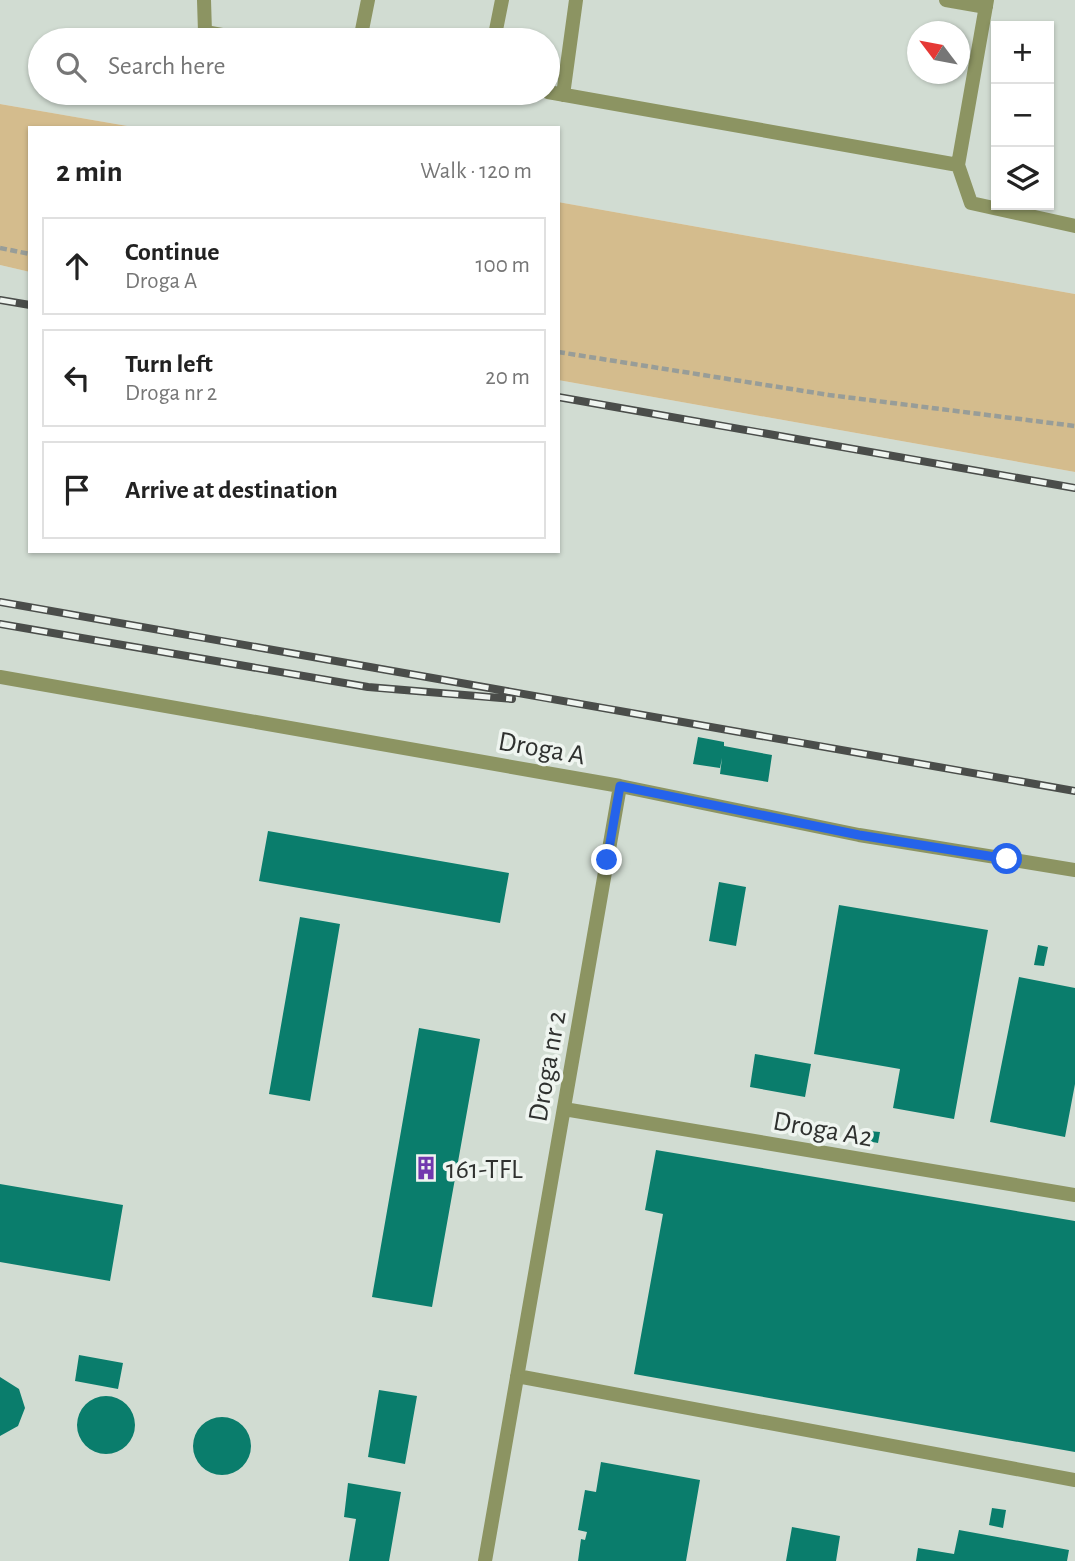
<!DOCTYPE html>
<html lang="en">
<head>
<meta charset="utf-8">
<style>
	body { margin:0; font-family:"Alegreya Sans",sans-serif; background:#f6f6f6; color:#222 }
	.controls { position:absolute; right:21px; top:21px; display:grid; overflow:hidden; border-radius:0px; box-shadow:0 2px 5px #0004 }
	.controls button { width:63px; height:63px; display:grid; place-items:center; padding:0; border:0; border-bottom:2px solid #e0e0e0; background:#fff; color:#222; font:35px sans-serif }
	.compass { position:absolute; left:907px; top:21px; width:63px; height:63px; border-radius:50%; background:#fff; box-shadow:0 2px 5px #0004; rotate:302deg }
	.stop { position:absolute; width:21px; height:21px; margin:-16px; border:5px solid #2563eb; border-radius:50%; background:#fff }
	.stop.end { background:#2563eb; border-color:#fff; box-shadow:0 2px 7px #0008 }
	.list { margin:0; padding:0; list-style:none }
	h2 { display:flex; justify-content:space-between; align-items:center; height:91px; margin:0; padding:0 28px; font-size:30px }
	h2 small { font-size:23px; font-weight:400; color:#767676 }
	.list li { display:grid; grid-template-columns:46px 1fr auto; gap:21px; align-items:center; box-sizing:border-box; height:98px; margin:0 14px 14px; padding:0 14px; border:2px solid #e0e0e0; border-radius:0px }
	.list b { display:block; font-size:26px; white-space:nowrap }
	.list p { margin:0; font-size:23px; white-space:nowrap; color:#767676 }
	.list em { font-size:23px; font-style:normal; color:#767676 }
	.icon { flex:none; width:38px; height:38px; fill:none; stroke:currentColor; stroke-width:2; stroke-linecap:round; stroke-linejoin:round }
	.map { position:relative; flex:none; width:1075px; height:1561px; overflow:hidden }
	.search { position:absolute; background:#fff; box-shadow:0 2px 5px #0004; left:28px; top:28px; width:532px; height:77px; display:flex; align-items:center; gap:18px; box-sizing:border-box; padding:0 24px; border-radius:38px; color:#767676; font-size:26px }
	.panel { position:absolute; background:#fff; box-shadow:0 2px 5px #0004; left:28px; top:126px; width:532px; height:427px; border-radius:0px }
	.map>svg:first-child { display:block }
	.built { fill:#d1dcd2; fill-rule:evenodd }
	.green { fill:#d4bc8d }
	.building { fill:#0a7d6c }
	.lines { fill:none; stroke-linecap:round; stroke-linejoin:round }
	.path { stroke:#989d98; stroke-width:4.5; stroke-dasharray:7 3.5; stroke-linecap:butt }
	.lane { stroke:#8c9462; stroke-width:14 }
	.rail-casing { stroke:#4a4d4a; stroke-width:8 }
	.rail { stroke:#eff5f0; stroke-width:5; stroke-dasharray:16; stroke-linecap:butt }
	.route { stroke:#2563eb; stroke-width:9 }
	.labels { text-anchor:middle; stroke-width:7; stroke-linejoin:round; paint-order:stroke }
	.street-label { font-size:28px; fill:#2f312f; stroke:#eff5f0 }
	.poi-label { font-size:28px; fill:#2f312f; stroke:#eff5f0; text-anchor:start }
</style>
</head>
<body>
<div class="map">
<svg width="1075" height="1561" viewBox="0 0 1075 1561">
	<rect width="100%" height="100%" fill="#e2e8e2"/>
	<!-- built -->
	<path class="built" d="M0 0H1075V294L558 202V128H139L0 104ZM996 26H1049V205H996ZM918 32H960V74H918ZM40 40H548V93H40Z
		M0 265 30 272V551H558V380L1075 472V1561H0Z"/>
	<!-- green -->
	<path class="green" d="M0 104 139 128H30V272L0 265Z
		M558 202 1075 294V472L558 380Z"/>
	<!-- building -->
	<path class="building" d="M698 737 724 742V746L772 755 768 782 720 774 722 758 720 768 693 764Z
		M268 831 509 873 500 923 259 881Z
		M719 882 746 887 736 946 709 941Z
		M839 905 988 930 954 1119 893 1108 900 1069 814 1054Z
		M300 917 340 924 310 1101 269 1094Z
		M1038 945 1048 947 1044 966 1034 965Z
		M1019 977 1075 988V1084L1065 1137 990 1122Z
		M419 1028 480 1039 432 1307 372 1297Z
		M755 1054 811 1064 805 1097 750 1087Z
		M869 1131 880 1132 878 1143 867 1141Z
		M656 1150 1075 1221V1452L634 1374 663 1214 645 1210Z
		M0 1184 123 1205 110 1281 0 1262Z
		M79 1355 123 1363 118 1389 75 1381Z
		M0 1377 19 1389 25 1408 18 1426 0 1436Z
		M379 1390 417 1396 405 1464 368 1457Z
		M77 1425a29 29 0 1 1 58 0a29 29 0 1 1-58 0Z
		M193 1446a29 29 0 1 1 58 0a29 29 0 1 1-58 0Z
		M601 1462 700 1480 686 1561H578L581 1539 585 1540 587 1532 578 1530 585 1490 596 1492Z
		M348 1483 401 1492 389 1561H349L356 1519 344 1517Z
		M992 1508 1006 1510 1003 1528 989 1525Z
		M792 1527 840 1536 836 1561H786Z
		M959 1530 1069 1550 1067 1561H916L918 1548 954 1554Z"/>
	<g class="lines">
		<!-- path -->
		<path class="path" d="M0 248 30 254
			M558 352 829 395 1075 426"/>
		<!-- lane -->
		<path class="lane" d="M204 0 205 32 250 40
			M946 0 986 7
			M360 40 368 0
			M494 40 502 0
			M548 92 958 165 987 0
			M563 95 576 0
			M958 165 971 203 1075 226
			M0 677 620 786 859 835 1075 870
			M564 1109 1075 1195
			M517 1376 1075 1480
			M485 1561 620 786"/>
		<!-- rail casing -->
		<g class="rail-casing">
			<path id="rail" d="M0 300 30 305
				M558 397 1075 488
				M0 602 1075 791
				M0 624 368 687 512 699"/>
		</g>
		<!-- rail -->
		<use href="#rail" class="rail"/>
	</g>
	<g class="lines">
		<!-- route -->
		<path class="route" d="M607 860 620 786 859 835 1007 859"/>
	</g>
	<!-- icons -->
	<defs>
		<g id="building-bare" transform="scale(1.89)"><path d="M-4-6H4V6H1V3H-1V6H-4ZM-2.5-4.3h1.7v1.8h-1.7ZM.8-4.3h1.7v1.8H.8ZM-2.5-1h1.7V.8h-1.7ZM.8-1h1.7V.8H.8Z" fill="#7138ae" stroke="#eff5f0" stroke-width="2.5" paint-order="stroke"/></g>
	</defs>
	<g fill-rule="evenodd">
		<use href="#building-bare" x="426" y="1168"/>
	</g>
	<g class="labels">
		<!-- street labels -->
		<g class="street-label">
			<text transform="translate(542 747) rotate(10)" y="10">Droga A</text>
			<text transform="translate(546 1066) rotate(-80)" y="10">Droga nr 2</text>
			<text transform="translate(823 1128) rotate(10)" y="10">Droga A2</text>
		</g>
		<!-- poi labels -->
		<g class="poi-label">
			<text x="446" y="1178">161-TFL</text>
		</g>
	</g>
</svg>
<div class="controls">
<button>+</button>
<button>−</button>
<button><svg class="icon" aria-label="layers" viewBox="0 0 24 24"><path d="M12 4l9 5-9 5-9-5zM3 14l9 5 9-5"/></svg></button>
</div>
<svg class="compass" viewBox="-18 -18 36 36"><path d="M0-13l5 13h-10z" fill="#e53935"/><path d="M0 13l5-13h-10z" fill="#767676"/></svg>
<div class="stop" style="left:1007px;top:859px"></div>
<div class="stop end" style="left:607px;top:860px"></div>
<div class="search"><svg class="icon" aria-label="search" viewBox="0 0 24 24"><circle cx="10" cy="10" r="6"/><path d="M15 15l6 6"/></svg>Search here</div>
<section class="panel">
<h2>2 min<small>Walk · 120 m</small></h2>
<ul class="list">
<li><svg class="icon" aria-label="ahead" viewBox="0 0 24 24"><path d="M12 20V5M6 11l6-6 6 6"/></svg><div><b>Continue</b><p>Droga A</p></div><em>100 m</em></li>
<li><svg class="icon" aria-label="left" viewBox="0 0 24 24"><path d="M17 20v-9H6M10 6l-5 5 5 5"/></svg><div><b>Turn left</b><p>Droga nr 2</p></div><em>20 m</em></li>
<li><svg class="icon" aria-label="arrive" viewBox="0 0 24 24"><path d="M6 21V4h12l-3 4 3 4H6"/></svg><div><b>Arrive at destination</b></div></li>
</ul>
</section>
</div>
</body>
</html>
